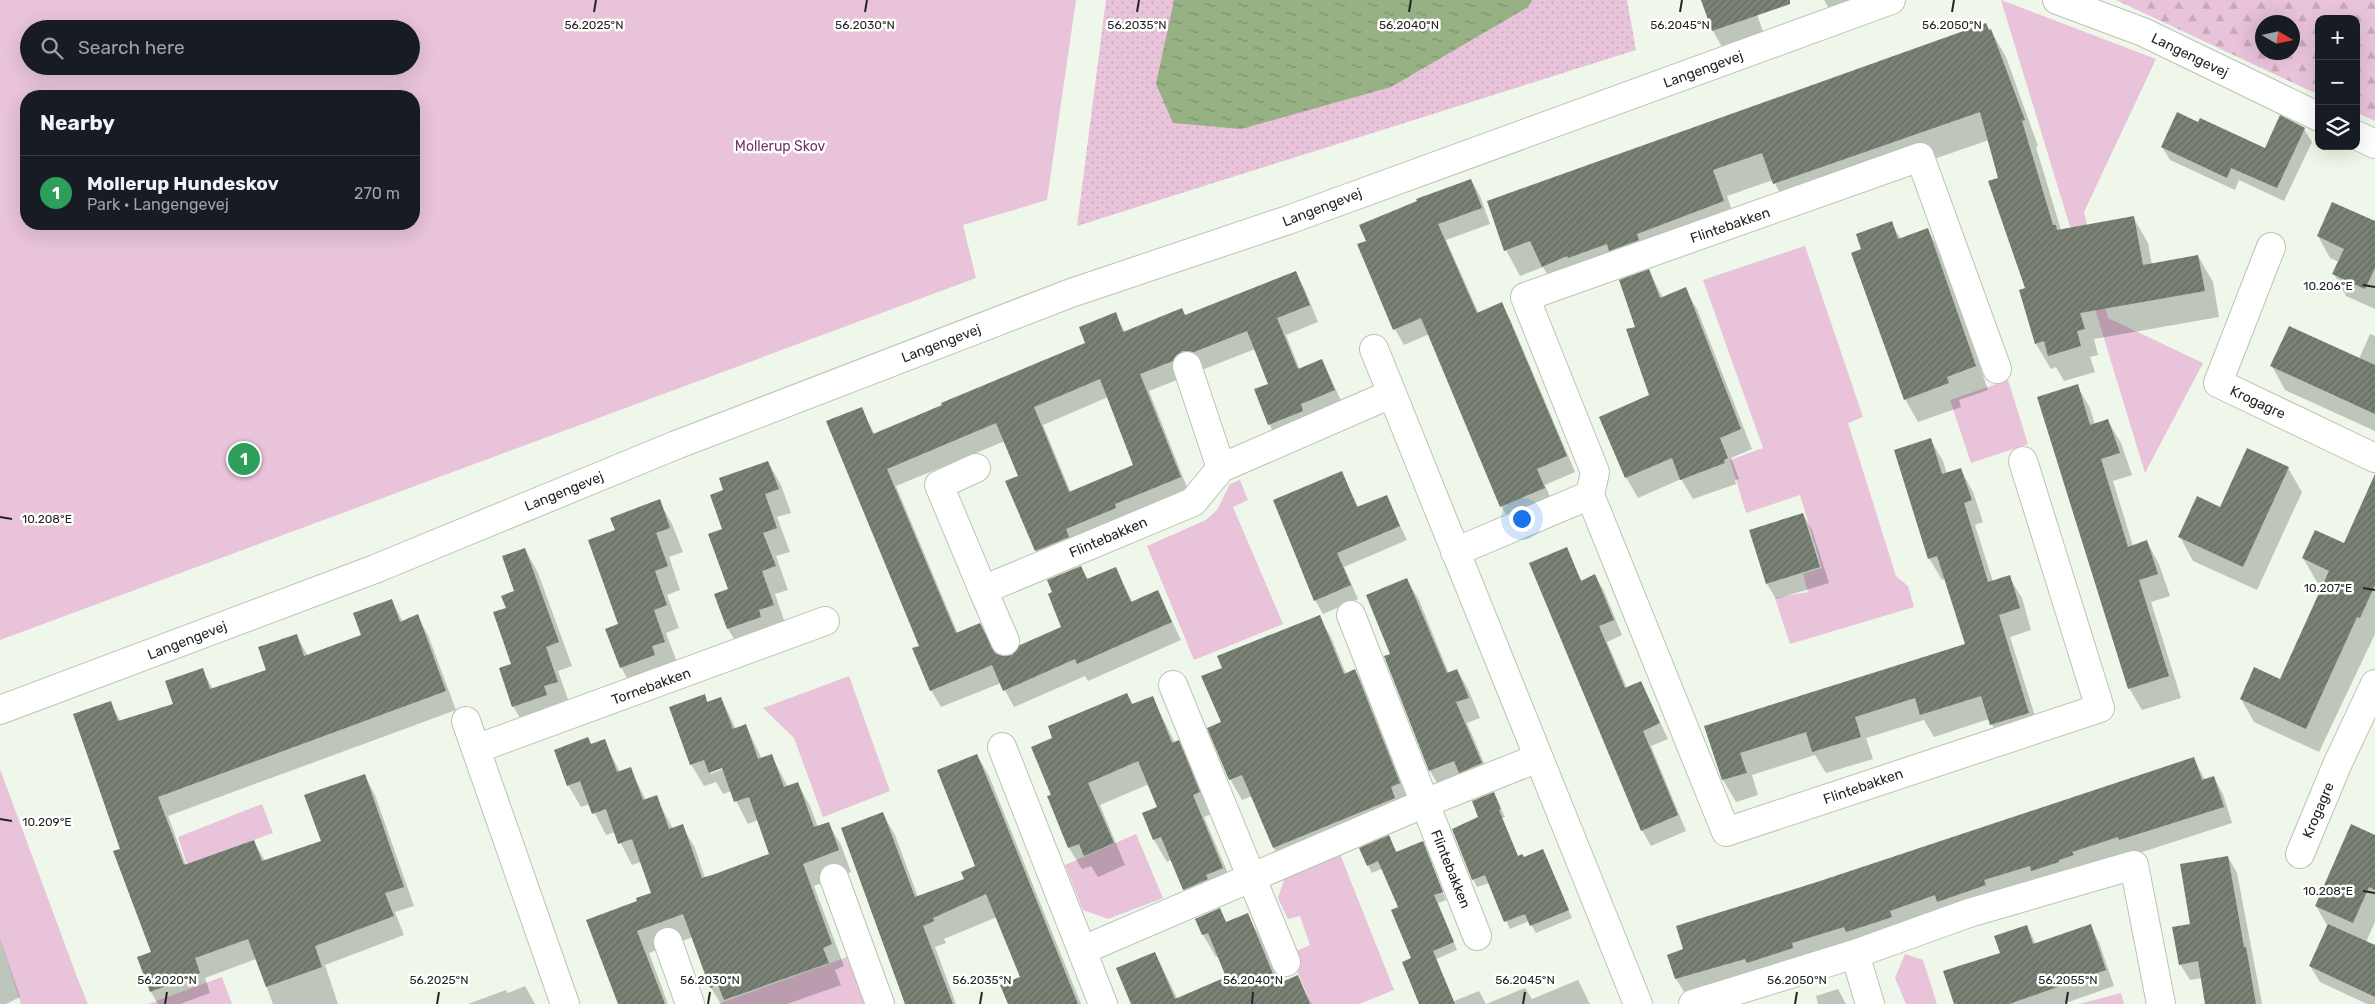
<!DOCTYPE html>
<html lang="en">
<head>
<meta charset="utf-8">
<style>
	body { margin:0; font-family:Rubik,sans-serif; background:#20242c; color:#f1f3f6 }
	.controls { position:absolute; right:15px; top:15px; display:grid; overflow:hidden; border-radius:10px; box-shadow:0 5px 20px #0002 }
	.controls button { width:45px; height:45px; display:grid; place-items:center; padding:0; border:0; border-bottom:1px solid #363941; background:#171b24; color:#f1f3f6; font:25px sans-serif }
	.compass { position:absolute; left:2255px; top:15px; width:45px; height:45px; border-radius:50%; background:#171b24; box-shadow:0 5px 20px #0002; rotate:99deg }
	.you { position:absolute; left:1521px; top:518px; width:18px; height:18px; margin:-12px; border:4px solid #fff; border-radius:50%; background:#1a73e8; box-shadow:0 0 0 8px #1a73e833 }
	.badge { display:grid; place-items:center; width:32px; height:32px; border-radius:50%; background:#1a73e8; color:#fff; font-size:16px; font-weight:700 }
	.pin { position:absolute; translate:-50% -50%; border:2px solid #fff; box-shadow:0 1px 5px #0006 }
	.list { margin:0; padding:0; list-style:none }
	h2 { display:flex; justify-content:space-between; align-items:center; height:65px; margin:0; padding:0 20px; font-size:21px }
	h2 small { font-size:16px; font-weight:400; color:#9ea1a6 }
	.list li { display:grid; grid-template-columns:32px 1fr auto; gap:15px; align-items:center; box-sizing:border-box; height:75px; padding:0 20px; border-top:1px solid #363941 }
	.list b { display:block; font-size:19px; white-space:nowrap }
	.list p { margin:0; font-size:16px; white-space:nowrap; color:#9ea1a6 }
	.list em { font-size:16px; font-style:normal; color:#9ea1a6 }
	.icon { flex:none; width:28px; height:28px; fill:none; stroke:currentColor; stroke-width:2; stroke-linecap:round; stroke-linejoin:round }
	.map { position:relative; flex:none; width:2375px; height:1004px; overflow:hidden }
	.search { position:absolute; background:#171b24; box-shadow:0 5px 20px #0002; left:20px; top:20px; width:400px; height:55px; display:flex; align-items:center; gap:12px; box-sizing:border-box; padding:0 18px; border-radius:28px; color:#9ea1a6; font-size:19px }
	.panel { position:absolute; background:#171b24; box-shadow:0 5px 20px #0002; left:20px; top:90px; width:400px; height:140px; border-radius:20px }
	.map>svg:first-child { display:block }
	.grass { fill:url(#grass-dots) }
	.forest { fill:url(#forest-firs); fill-rule:evenodd }
	.green { fill:#e8c3da; fill-rule:evenodd }
	.water { fill:url(#water-ripples) }
	.shadow { fill:#0003; fill-rule:evenodd }
	.building { fill:url(#building-hatch); fill-rule:evenodd }
	.lines { fill:none; stroke-linecap:round; stroke-linejoin:round }
	.minor-casing { stroke:#bbc3b5; stroke-width:30 }
	.minor { stroke:#fff; stroke-width:28 }
	.ticks { fill:none; stroke:#232621; stroke-width:2 }
	.labels { text-anchor:middle; stroke-width:5; stroke-linejoin:round; paint-order:stroke }
	.street-label { font-size:14px; fill:#232621; stroke:#fff }
	.park-label { font-size:14px; fill:#71375e; stroke:#fff }
	.ticks-label { font-size:12px; text-anchor:middle; fill:#232621; stroke:#fff; stroke-width:5; stroke-linejoin:round; paint-order:stroke }
</style>
</head>
<body>
<div class="map">
<svg width="2375" height="1004" viewBox="0 0 2375 1004">
	<defs>
		<pattern id="grass-dots" width="8" height="8" patternUnits="userSpaceOnUse" patternTransform="scale(1.25)"><rect width="8" height="8" fill="#e8c3da"/><path d="M2 2h.1M6 6h.1" fill="none" stroke="#c7a7bb" stroke-width="1.8" stroke-linecap="round"/></pattern>
		<pattern id="forest-firs" width="22" height="20" patternUnits="userSpaceOnUse" patternTransform="scale(1.25)"><rect width="22" height="20" fill="#e8c3da"/><path d="M5 1l3.5 6h-7zM16 11l3.5 6h-7z" fill="#c7a7bb"/></pattern>
		<pattern id="water-ripples" width="26" height="14" patternUnits="userSpaceOnUse" patternTransform="scale(1.25)"><rect width="26" height="14" fill="#97b185"/><path d="M2 4q2-2 4 0t4 0M15 11q2-2 4 0t4 0" fill="none" stroke="#7b906c"/></pattern>
		<pattern id="building-hatch" width="6" height="6" patternUnits="userSpaceOnUse" patternTransform="scale(1.25)"><rect width="6" height="6" fill="#7a8275"/><path d="M-1 1l2-2M0 6l6-6M5 7l2-2" fill="none" stroke="#646a60"/></pattern>
	</defs>
	<rect width="100%" height="100%" fill="#eef7e9"/>
	<!-- grass -->
	<path class="grass" d="M1106 0H1627L1636 50 1077 226Z"/>
	<!-- forest -->
	<path class="forest" d="M2116 0H2375V121L2356 112V19H2319V95ZM2262 22H2292V52H2262Z"/>
	<!-- green -->
	<path class="green" d="M0 0H1076L1047 200 963 225 976 278 0 640ZM29 29H411V66H29ZM414 96V224H26V96Z
		M2001 0 2156 59 2084 212 2108 318 2203 363 2145 473Z
		M1805 246 1863 417 1848 423 1896 576 1908 586 1914 607 1790 644 1775 598 1808 592 1803 574 1822 568 1800 495 1746 513 1730 460 1763 448 1703 280Z
		M2008 380 2028 444 1971 463 1950 400Z
		M1240 480 1248 500 1233 507 1283 624 1194 660 1147 546 1206 520 1217 510 1230 484Z
		M849 676 890 791 823 817 794 738 763 708Z
		M0 769 77 977 88 1004H21L0 938Z
		M262 804 273 833 187 864 178 837Z
		M1136 834 1163 898 1108 919 1083 910 1065 865Z
		M1340 854 1394 990 1359 1004H1311L1290 954 1310 945 1300 916 1288 919 1278 898 1285 877Z
		M1905 954 1923 960 1937 1004H1906L1895 978Z
		M850 956 871 1004H718Z
		M222 977 232 1004H148Z
		M2121 993 2124 1004H2079Z"/>
	<!-- water -->
	<path class="water" d="M1174 0H1532L1528 7 1391 87 1241 129 1173 123 1156 84Z"/>
	<!-- shadow -->
	<path class="shadow" d="M1702 0H1752L1766 40 1726 54 1713 31Z
		M1824 0H1854L1835 19Z
		M1991 31 2006 57 2038 146 2036 147 2061 230 2133 217 2148 243 2152 265 2198 256 2213 282 2219 317 2094 339 2098 355 2090 357 2095 372 2064 381 2056 367 2051 369 2036 344 2026 289 1989 140 1789 209 1773 180 1727 196 1738 227 1558 292 1543 267 1520 276 1506 250Z
		M2304 129 2312 142 2284 201 2239 180 2235 190 2170 160 2162 147 2265 150Z
		M1471 180 1480 196 1490 224 1446 240 1479 314 1501 304 1510 319 1575 472 1545 485 1553 504 1510 522 1501 506 1429 334 1404 345 1395 329 1368 242Z
		M1891 223 1901 239 1928 230 1941 253 1988 390 1959 400 1961 407 1918 422 1905 399 1863 250Z
		M2375 223V309L2346 296 2334 274 2339 262 2330 258 2318 236Z
		M1649 271 1663 298 1685 289 1697 309 1752 449 1731 458 1739 479 1735 480 1736 484 1693 499 1681 479 1638 498 1626 477 1651 395 1636 327Z
		M1295 272 1305 290 1318 322 1286 335 1300 370 1322 360 1344 407 1279 441 1269 424V385L1255 349 1204 369 1192 368 1182 378 1149 391 1190 495 1046 568 1036 551 1007 482 1019 476 1005 441 896 486 958 634 980 624 997 656H1012L1063 628 1081 567 1088 580 1115 569 1133 603 1158 592 1181 640 1088 681 1085 676 1014 707 1001 683 941 707 931 690 861 408 875 435 1087 343 1115 314 1125 332 1185 316ZM1108 397 1135 465 1071 493 1043 425Z
		M2370 334 2375 336V431L2285 390 2272 366 2359 359Z
		M2077 386 2090 408 2095 425 2108 421 2121 443 2132 475 2113 481 2133 546 2147 542 2159 564 2170 596 2151 602 2181 698 2142 710 2129 688Z
		M1930 439 1943 461 1947 474 1961 470 1973 492 1983 522 1975 525 1993 582 2009 577 2022 598 2031 630 2010 637 2041 735 2004 746 1989 719 1934 737 1924 720 1866 738 1873 759 1826 773 1815 755 1752 775 1758 795 1736 802 1723 780 1706 727 1966 645 1945 579 1942 580 1929 558Z
		M768 462 781 485 791 513 777 517 790 552 776 556 788 590 775 594 787 629 742 652 728 629 716 594 730 590 724 529V491Z
		M2288 468 2302 492 2257 590 2193 561 2180 537 2221 509Z
		M1341 472 1359 508 1386 496 1407 540 1344 567 1358 599 1323 614 1315 600Z
		M659 501 672 524 683 552 669 557 680 590 667 595 679 628 666 633 678 665 634 691 621 667 616 531Z
		M2375 508V634L2319 752 2254 722 2241 699 2280 681 2324 585 2317 582 2303 558 2344 544Z
		M1803 514 1812 530 1829 583 1776 599 1767 584 1751 531Z
		M525 549 538 573 572 666 558 671 570 705 527 730 513 706V664L507 608 516 592Z
		M1566 549 1582 582 1595 576 1604 591 1622 635 1607 642 1627 688 1641 682 1668 739 1651 746 1686 831 1651 846 1642 830Z
		M1407 580 1419 600 1449 674 1457 670 1469 691 1480 718 1467 723 1493 784 1442 791 1430 771 1386 657 1392 654Z
		M392 601 403 622 417 616 428 635 456 710 168 816 186 865 254 842 265 861 323 842 365 776 375 795 414 906 395 912 404 935 325 965 338 1004H273L256 959 205 978 210 993 180 1004H158L151 992 139 958 152 953 121 849 110 702 121 722 175 704 202 670 213 689 267 671 296 635 308 656 362 636Z
		M1319 617 1331 637 1346 674 1355 670 1367 691 1411 804 1286 869 1274 848 1252 796 1242 800 1230 779 1222 723 1224 668Z
		M1127 694 1133 705 1152 697 1175 743 1178 742 1191 763 1211 814 1204 817 1235 890 1197 911 1184 889 1172 859 1167 862 1154 840 1144 814 1159 808 1149 784 1100 805 1125 865 1098 877 1091 866 1082 869 1069 848 1048 797 1052 795 1054 739Z
		M704 695 708 703 721 698 736 729 746 726 762 759 771 755 788 787 798 784 810 806 818 827 828 823 841 845 851 872 814 886 844 966 835 970 841 985 787 1004H721L711 988 693 937 649 953 668 1004H619L638 901 653 893 641 862 632 865 615 832 606 835 590 804 581 807 568 785 592 745 604 741 620 772 630 769 646 800 656 797 673 829 682 826 695 848 705 878 770 854 758 820 748 824 731 791 723 794 716 782 704 786 691 764ZM727 765 728 767 710 774V771Z
		M977 755 989 776 1081 1004H1017L1022 977 997 917 944 939 946 943 935 947 956 1004H907L883 814 895 835 918 897 966 880 977 867Z
		M2194 759 2205 780 2214 778 2223 794 2232 823 2130 856 2128 852 1686 995 1676 979 1669 956 1684 950 1817 883Z
		M1494 794 1505 817 1502 818 1518 857 1524 858 1543 850 1572 918 1536 933 1529 921 1510 929 1489 883 1477 887 1473 879 1480 818Z
		M1389 837 1397 853 1422 842 1446 900 1438 903 1457 950 1418 967 1399 908 1383 868 1372 873 1368 865Z
		M2375 837V922L2366 942 2375 946V1004H2367L2320 982 2310 966 2328 927 2316 906Z
		M2228 857 2237 873 2262 1004H2206L2202 978 2190 980 2180 964 2191 925Z
		M1219 910 1227 923 1247 915 1260 937 1280 985 1297 977 1312 1004H1133L1155 953 1178 1000 1228 977 1219 956 1216 957 1203 935Z
		M2027 926 2036 944 2090 926 2099 942 2114 986 2063 1004H1956Z
		M0 938 20 997 6 1004H0Z
		M1578 980 1590 1004H1447L1479 991 1486 1004 1525 988 1532 999Z
		M525 986 535 1004H468L506 990 508 993Z
		M1838 989 1846 1004H1818L1816 996Z"/>
	<!-- building -->
	<path class="building" d="M1701 0H1790V4L1712 31Z
		M1986 23 1989 30 1991 29 2025 120 2022 121 2053 225H2056L2057 230 2134 216 2143 265 2198 255 2205 291 2080 313 2085 329 2077 331 2081 346 2048 356 2044 341 2035 344 2019 290 2025 288 1988 181 1998 178 1980 112 1773 184 1762 153 1713 170 1724 201 1637 234 1639 240 1609 251 1607 244 1568 258 1567 256 1542 267 1530 241 1504 251 1487 201Z
		M2177 112 2198 122 2200 118 2265 148 2280 115 2305 128 2277 188 2231 168 2227 178 2161 147Z
		M1471 179 1482 208 1438 224 1477 313 1502 302 1567 456 1537 469 1545 488 1500 507 1421 318 1393 330 1357 244 1366 241 1359 225 1417 201 1416 199Z
		M2332 202 2375 221V268L2365 289 2332 274 2344 249 2317 236Z
		M1892 221 1898 239 1928 228 1976 366 1947 377 1949 383 1904 400 1851 253 1861 249 1856 234Z
		M1649 269 1660 298 1686 287 1741 429 1720 438 1728 458 1724 460 1725 463 1680 480 1672 458 1625 478 1599 417 1649 395 1626 329 1635 327 1619 280Z
		M1296 271 1310 305 1277 318 1298 369 1322 359 1335 390 1301 404 1303 411 1268 425 1254 389 1268 384 1247 331 1194 352 1182 351 1173 361 1140 374 1181 477 1115 504 1116 508 1066 529 1069 537 1035 551 1005 481 1018 476 996 423 887 469 956 633 980 623 995 653 1003 656 1012 655 1020 645 1061 627 1048 594 1052 592 1047 580 1081 566 1087 579 1116 567 1131 602 1158 590 1172 622 1077 664 1075 659 1003 691 992 665 930 691 912 648 919 646 826 421 862 407 873 434 942 405 941 403 1085 343 1079 327 1116 312 1123 332 1182 308 1185 315ZM1100 379 1133 465 1069 492 1034 407Z
		M2289 326 2375 365V414L2270 366Z
		M2078 384 2090 425 2108 419 2120 453 2101 459 2128 547 2147 540 2158 574 2139 580 2169 676 2128 689 2037 397Z
		M1931 438 1942 474 1961 468 1972 500 1964 503 1988 582 2010 575 2020 608 1999 615 2029 713 1990 725 1981 696 1920 715 1915 698 1855 717 1861 737 1812 752 1806 732 1740 753 1747 773 1722 780 1704 726 1965 644 1937 556 1928 559 1894 450Z
		M2247 448 2289 467 2243 567 2178 537 2197 496 2220 507Z
		M768 461 779 489 765 494 777 528 763 533 776 566 762 571 774 605 759 610 761 617 727 629 714 594 728 589 708 534 722 529 710 495 723 490 719 478Z
		M1342 471 1357 507 1387 495 1400 526 1337 553 1351 585 1314 601 1273 500Z
		M2375 474V585L2360 618 2357 617 2306 729 2240 699 2254 667 2280 679 2329 571 2302 558 2315 530 2344 543Z
		M660 499 670 528 656 533 668 566 655 571 667 605 654 610 665 642 652 646 655 655 620 668 605 629 618 624 588 540 615 530 610 518Z
		M1803 513 1820 567 1766 584 1749 530Z
		M1567 547 1581 581 1595 574 1614 620 1599 626 1625 688 1641 681 1660 723 1643 731 1678 815 1641 831 1529 563Z
		M525 548 559 642 546 647 558 682 544 686 547 695 512 707 499 668 511 664 493 612 506 608 501 596 514 591 502 556Z
		M1407 578 1447 673 1457 669 1469 698 1456 702 1482 763 1459 773 1454 761 1429 771 1384 656 1390 654 1366 595Z
		M392 599 400 622 418 614 446 691 158 797 184 865 254 840 262 861 321 841 304 795 365 774 404 887 385 893 394 916 315 946 322 967 266 987 248 939 195 958 200 973 150 992 137 957 151 952 113 851 120 849 73 714 111 701 118 721 173 704 165 681 203 668 210 689 266 670 258 647 297 634 304 656 361 635 353 613Z
		M1320 615 1344 674 1355 669 1400 783 1391 787 1395 798 1273 848 1242 775 1229 780 1207 728 1221 722 1201 676 1222 668 1217 656Z
		M1127 693 1132 704 1153 696 1172 743 1179 740 1200 792 1193 795 1223 868 1206 875 1208 879 1183 890 1161 837 1153 840 1142 813 1157 807 1138 761 1088 783 1114 843 1084 856 1079 844 1068 848 1047 796 1051 795 1031 747 1052 738 1048 726Z
		M705 694 707 702 721 697 733 729 746 724 758 759 772 754 784 787 798 782 814 827 829 822 839 850 803 864 832 944 823 948 829 963 724 1000 718 985 710 988 683 914 637 931 665 1004H618L586 920 637 901 636 898 651 893 632 839 618 844 606 809 592 814 580 781 567 786 554 750 588 737 591 744 605 739 617 772 631 767 643 800 657 795 669 829 683 824 702 878 715 874 769 854 749 797 734 802 722 768 709 773 704 760 690 765 669 707Z
		M977 754 1001 812 1078 1004H1008L1000 985 1020 977 986 894 933 918 934 921 923 926 953 1004H905L841 828 883 812 915 897 964 879 961 872 975 866 937 770Z
		M2194 757 2202 780 2214 776 2224 807 2119 840 2118 837 2072 852 2074 855 2059 860V862L2031 871 2030 866 1984 880 1986 885 1937 902 1935 895 1890 911 1892 917 1874 923 1846 932 1844 927 1792 943 1793 948 1747 963 1745 959 1675 979 1667 955 1683 949 1676 926 1817 882Z
		M1494 792 1501 809 1499 810 1518 856 1522 854 1524 857 1543 849 1569 910 1530 926 1525 914 1504 922 1485 875 1472 880 1452 829 1478 817 1472 801Z
		M2351 824 2375 835V890L2369 887 2353 923 2315 906Z
		M1389 835 1396 852 1423 841 1443 892 1434 895 1454 942 1433 951 1455 1004H1419L1402 962 1411 958 1391 910 1398 907 1378 861 1367 866 1359 848Z
		M2228 856 2244 947H2246L2256 1004H2205L2198 961 2179 965 2172 927 2190 924 2180 864Z
		M1220 908 1226 922 1248 913 1277 984 1298 975 1310 1004H1131L1116 968 1155 952 1175 999 1226 977 1208 933 1202 935 1195 919Z
		M2091 924 2106 970 2009 1004H1954L1943 971 2000 953 1994 936 2027 925 2033 944Z
		M2328 924 2375 945V997L2309 966Z"/>
	<g class="lines">
		<!-- minor casing -->
		<g class="minor-casing">
			<path id="minor" d="M2057 0 2143 32 2319 117
				M2356 135 2375 144
				M2271 247 2218 383 2375 458
				M1374 349 1638 1004
				M1187 366 1221 468
				M1997 369 1920 157 1525 297 1595 472 1590 495 1726 832 2100 708 2023 461
				M976 468 939 485 983 590
				M1455 552 1590 495
				M1351 615 1477 936
				M1005 641 983 590 1193 502 1221 468 1391 394
				M1173 685 1286 962
				M0 710 375 569 676 445 1071 293 1288 220 1891 0
				M466 721 565 1004
				M1002 747 1103 1004
				M476 749 825 621
				M2300 854 2337 765 2375 684
				M834 878 880 1004
				M668 942 690 1004
				M1083 950 1425 803 1538 758
				M1693 1004 1855 954
				M1870 1004 1855 954 1969 913 2134 865 2161 1004"/>
		</g>
		<!-- minor -->
		<use href="#minor" class="minor"/>
	</g>
	<!-- ticks -->
	<path class="ticks" d="M594 12 596 0M865 12 867 0M1137 12 1139 0M1409 12 1411 0M1680 12 1682 0M1952 12 1954 0M2363 285 2375 287M0 517 12 519M2363 588 2375 590M0 819 12 821M2363 891 2375 893M165 1004 167 992M437 1004 439 992M708 1004 710 992M980 1004 982 992M1252 1004 1253 992M1523 1004 1525 992M1795 1004 1797 992M2066 1004 2068 992"/>
	<g class="labels">
		<!-- street labels -->
		<g class="street-label">
			<text transform="translate(2190 55) rotate(26)" y="5">Langengevej</text>
			<text transform="translate(1703 69) rotate(-20)" y="5">Langengevej</text>
			<text transform="translate(1322 207) rotate(-21)" y="5">Langengevej</text>
			<text transform="translate(1730 225) rotate(-19)" y="5">Flintebakken</text>
			<text transform="translate(941 343) rotate(-21)" y="5">Langengevej</text>
			<text transform="translate(2258 402) rotate(25)" y="5">Krogagre</text>
			<text transform="translate(564 491) rotate(-22)" y="5">Langengevej</text>
			<text transform="translate(1108 537) rotate(-23)" y="5">Flintebakken</text>
			<text transform="translate(187 640) rotate(-21)" y="5">Langengevej</text>
			<text transform="translate(651 686) rotate(-20)" y="5">Tornebakken</text>
			<text transform="translate(1863 786) rotate(-19)" y="5">Flintebakken</text>
			<text transform="translate(2318 810) rotate(-67)" y="5">Krogagre</text>
			<text transform="translate(1451 869) rotate(68)" y="5">Flintebakken</text>
		</g>
		<!-- park labels -->
		<g class="park-label">
			<text x="780" y="151">Mollerup Skov</text>
		</g>
	</g>
	<g class="ticks-label">
		<text x="594" y="29">56.2025°N</text>
		<text x="865" y="29">56.2030°N</text>
		<text x="1137" y="29">56.2035°N</text>
		<text x="1409" y="29">56.2040°N</text>
		<text x="1680" y="29">56.2045°N</text>
		<text x="1952" y="29">56.2050°N</text>
		<text x="2328" y="290">10.206°E</text>
		<text x="47" y="523">10.208°E</text>
		<text x="2328" y="592">10.207°E</text>
		<text x="47" y="826">10.209°E</text>
		<text x="2328" y="895">10.208°E</text>
		<text x="167" y="984">56.2020°N</text>
		<text x="439" y="984">56.2025°N</text>
		<text x="710" y="984">56.2030°N</text>
		<text x="982" y="984">56.2035°N</text>
		<text x="1253" y="984">56.2040°N</text>
		<text x="1525" y="984">56.2045°N</text>
		<text x="1797" y="984">56.2050°N</text>
		<text x="2068" y="984">56.2055°N</text>
	</g>
</svg>
<div class="controls">
<button>+</button>
<button>−</button>
<button><svg class="icon" aria-label="layers" viewBox="0 0 24 24"><path d="M12 4l9 5-9 5-9-5zM3 14l9 5 9-5"/></svg></button>
</div>
<svg class="compass" viewBox="-18 -18 36 36"><path d="M0-13l5 13h-10z" fill="#e53935"/><path d="M0 13l5-13h-10z" fill="#9ea1a6"/></svg>
<div class="you"></div>
<div class="pin badge" style="left:244px;top:459px;background:#2e9e5b">1</div>
<div class="search"><svg class="icon" aria-label="search" viewBox="0 0 24 24"><circle cx="10" cy="10" r="6"/><path d="M15 15l6 6"/></svg>Search here</div>
<section class="panel">
<h2>Nearby<small></small></h2>
<ul class="list">
<li><span class="badge" style="background:#2e9e5b">1</span><div><b>Mollerup Hundeskov</b><p>Park · Langengevej</p></div><em>270 m</em></li>
</ul>
</section>
</div>
</body>
</html>
